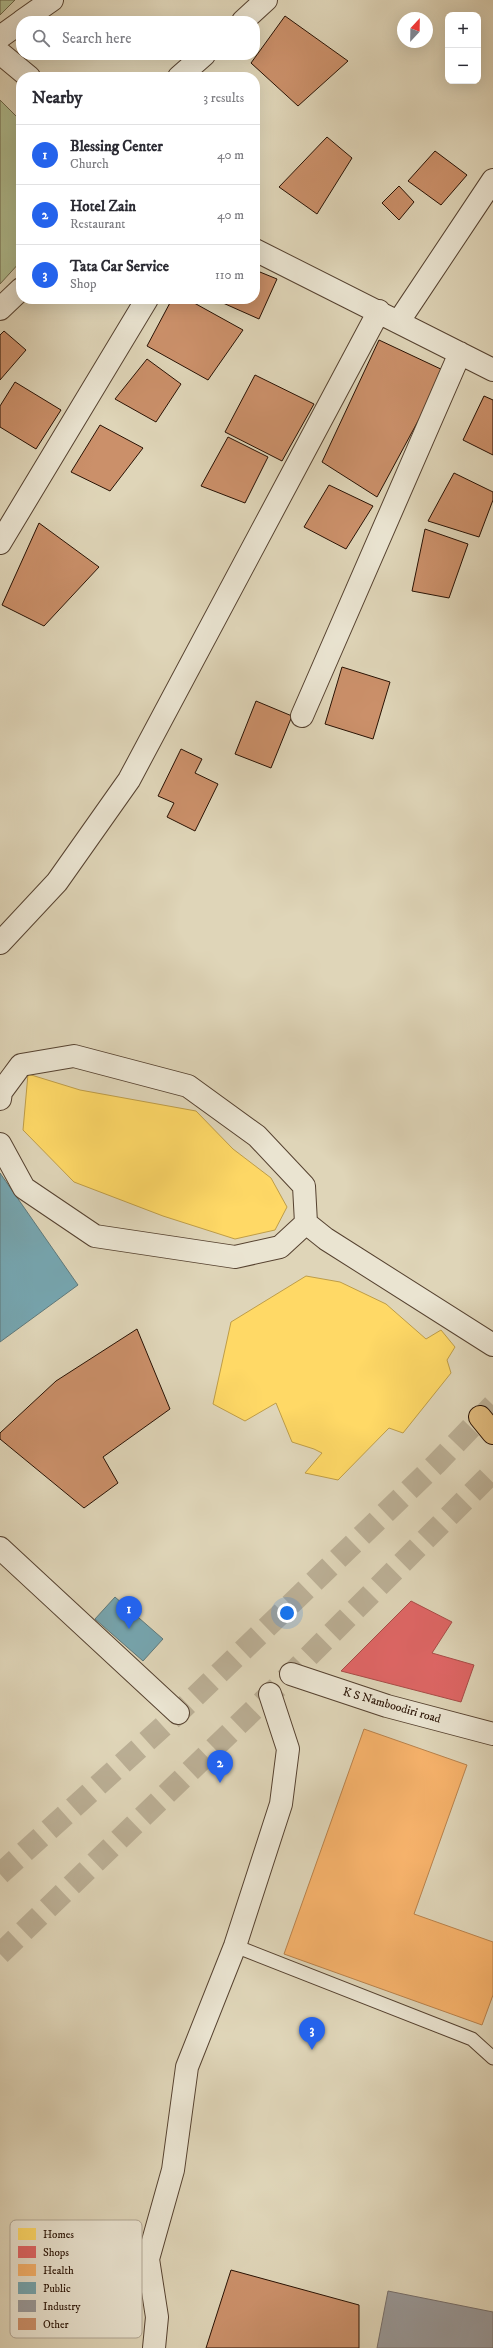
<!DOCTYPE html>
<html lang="en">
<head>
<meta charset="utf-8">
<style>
	body { margin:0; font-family:"IM FELL DW Pica",serif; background:#f2f2f3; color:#2b2b33 }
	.controls { position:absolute; right:12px; top:12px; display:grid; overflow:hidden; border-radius:8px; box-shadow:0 4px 16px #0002 }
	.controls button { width:36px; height:36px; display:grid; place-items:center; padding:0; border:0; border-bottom:1px solid #e1e1e2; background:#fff; color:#2b2b33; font:20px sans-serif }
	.compass { position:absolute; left:397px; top:12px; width:36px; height:36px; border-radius:50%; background:#fff; box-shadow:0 4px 16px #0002; rotate:22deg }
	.you { position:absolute; left:287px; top:1613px; width:14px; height:14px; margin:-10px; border:3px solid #fff; border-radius:50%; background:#1a73e8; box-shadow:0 0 0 6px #1a73e833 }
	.badge { display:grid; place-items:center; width:26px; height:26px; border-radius:50%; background:#2563eb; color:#fff; font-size:13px; font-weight:700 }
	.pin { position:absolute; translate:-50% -33px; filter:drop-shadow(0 1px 2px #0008) }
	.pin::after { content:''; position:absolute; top:21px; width:14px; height:12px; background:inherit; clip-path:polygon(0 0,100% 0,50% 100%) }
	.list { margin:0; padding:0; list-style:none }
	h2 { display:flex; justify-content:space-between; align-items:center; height:52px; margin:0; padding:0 16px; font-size:17px }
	h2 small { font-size:13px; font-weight:400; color:#7c7c81 }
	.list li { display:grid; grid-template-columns:26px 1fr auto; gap:12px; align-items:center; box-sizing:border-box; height:60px; padding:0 16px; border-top:1px solid #e1e1e2 }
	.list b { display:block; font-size:15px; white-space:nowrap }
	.list p { margin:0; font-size:13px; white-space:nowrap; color:#7c7c81 }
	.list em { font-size:13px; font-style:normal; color:#7c7c81 }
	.icon { flex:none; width:22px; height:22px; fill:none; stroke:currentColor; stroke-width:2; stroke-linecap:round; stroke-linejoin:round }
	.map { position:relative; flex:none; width:493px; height:2348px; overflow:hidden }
	.search { position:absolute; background:#fff; box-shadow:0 4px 16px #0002; left:16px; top:16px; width:244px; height:44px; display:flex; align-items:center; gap:10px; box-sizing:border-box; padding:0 14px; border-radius:16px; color:#7c7c81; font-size:15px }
	.panel { position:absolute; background:#fff; box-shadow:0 4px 16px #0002; left:16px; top:72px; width:244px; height:232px; border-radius:16px }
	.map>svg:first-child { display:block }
	.green { fill:#b0bd90; stroke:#6c674a }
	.homes { fill:#ffd966; stroke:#be9d48 }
	.shops { fill:#e06666; stroke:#a94c48 }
	.health { fill:#f6b26b; stroke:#b8824c }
	.public { fill:#76a5af; stroke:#5f797b }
	.industry { fill:#999; stroke:#77706c }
	.building { fill:#cb906a; stroke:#281103 }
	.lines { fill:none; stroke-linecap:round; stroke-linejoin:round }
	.trunk-tunnel { stroke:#baae94; stroke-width:22; stroke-dasharray:22 11; stroke-linecap:butt }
	.service-casing { stroke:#564230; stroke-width:15 }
	.minor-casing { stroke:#564230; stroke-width:24 }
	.trunk-casing { stroke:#281103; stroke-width:24 }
	.service { stroke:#eae4d1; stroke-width:13 }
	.minor { stroke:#eae4d1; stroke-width:22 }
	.trunk { stroke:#e0ba7c; stroke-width:22 }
	.labels { text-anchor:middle; stroke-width:4; stroke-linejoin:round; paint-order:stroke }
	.street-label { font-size:12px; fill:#281103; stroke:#eae4d1 }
	.key { fill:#eae4d1; stroke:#b0a593; stroke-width:1 }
	.key-label { font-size:11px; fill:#281103 }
</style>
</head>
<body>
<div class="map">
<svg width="493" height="2348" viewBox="0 0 493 2348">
	<rect width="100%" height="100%" fill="#dfd5b8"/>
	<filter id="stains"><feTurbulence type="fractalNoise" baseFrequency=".005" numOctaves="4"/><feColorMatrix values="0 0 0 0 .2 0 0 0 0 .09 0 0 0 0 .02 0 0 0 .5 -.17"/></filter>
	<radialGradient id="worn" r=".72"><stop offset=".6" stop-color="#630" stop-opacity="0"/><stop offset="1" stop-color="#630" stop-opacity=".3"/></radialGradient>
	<!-- green -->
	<path class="green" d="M0 0H15L0 15Z
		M0 100 21 121V261L0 284Z"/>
	<!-- homes -->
	<path class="homes" d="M28 1074 80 1090 196 1111 233 1149 271 1178 287 1207 275 1230 235 1239 163 1216 74 1182 23 1130Z
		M306 1276 340 1282 386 1304 426 1339 441 1330 455 1347 447 1360 451 1373 403 1433 389 1428 338 1480 305 1473 322 1453 314 1449 292 1442 276 1403 245 1421 213 1404 231 1322Z"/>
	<!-- shops -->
	<path class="shops" d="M411 1601 452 1622 432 1653 474 1665 461 1702 341 1671Z"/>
	<!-- health -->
	<path class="health" d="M364 1729 467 1765 414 1914 493 1942V1995L482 2025 284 1954Z"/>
	<!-- public -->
	<path class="public" d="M0 1173 78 1285 0 1342Z
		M115 1597 163 1639 143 1661 95 1619Z"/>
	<!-- industry -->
	<path class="industry" d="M388 2291 493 2312V2348H377Z"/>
	<!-- building -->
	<path class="building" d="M285 16 348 61 298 106 251 63Z
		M327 137 352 158 317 214 279 187Z
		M435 151 467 175 441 205 408 181Z
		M399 186 414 202 399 220 382 203Z
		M255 270 277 279 259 319 214 299H255Z
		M172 299H187L243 330 208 380 147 346Z
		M4 331 26 350 0 380V335Z
		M379 340 445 371 377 497 322 462Z
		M147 359 181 384 156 422 115 399Z
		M255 375 314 404 282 461 225 432Z
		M15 382 61 410 36 449 0 427V406Z
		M484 396 493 400V455L463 440Z
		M100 425 143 448 110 491 71 472Z
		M228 437 268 457 245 503 201 486Z
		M454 473 493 492V500L479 537 428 521Z
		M329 485 373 506 346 549 304 527Z
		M39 523 99 567 44 626 2 605Z
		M425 529 468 544 449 598 412 591Z
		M342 667 390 682 373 739 325 724Z
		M256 701 292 716 271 768 235 754Z
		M181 749 202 759 195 773 218 784 195 831 167 817 174 803 158 796Z
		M137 1329 170 1409 103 1457 118 1483 84 1508 0 1439V1433L56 1381Z
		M231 2270 359 2305V2348H206Z"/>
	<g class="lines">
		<!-- trunk-tunnel -->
		<path class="trunk-tunnel" d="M0 1874 178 1713 436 1464 493 1405
			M0 1954 291 1674 493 1472"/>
		<!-- service casing -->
		<g class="service-casing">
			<path id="service" d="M235 1946 472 2039 493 2058"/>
		</g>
		<!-- minor casing -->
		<g class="minor-casing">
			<path id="minor" d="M22 21 52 0
				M243 21 266 0
				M0 37 21 22
				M0 53 29 77
				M179 77 204 55
				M255 250 493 370
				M0 309 21 289
				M399 321 493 180
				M0 543 147 299
				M302 716 460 353
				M0 943 57 882 129 780 379 311
				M0 1099 1 1092 21 1065 74 1056 188 1086 257 1136 304 1186 306 1223 280 1247 235 1257 95 1236 24 1188 0 1144
				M306 1223 326 1239 493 1345
				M0 1548 178 1713
				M291 1674 387 1706 493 1734
				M154 2348 157 2317 148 2259 173 2170 187 2067 235 1946 281 1804 288 1749 270 1694"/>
		</g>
		<!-- trunk casing -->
		<g class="trunk-casing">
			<path id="trunk" d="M480 1417 493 1433"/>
		</g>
		<!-- service -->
		<use href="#service" class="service"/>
		<!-- minor -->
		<use href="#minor" class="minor"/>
		<!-- trunk -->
		<use href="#trunk" class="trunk"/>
	</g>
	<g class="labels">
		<!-- street labels -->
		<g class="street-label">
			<text transform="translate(392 1705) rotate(16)" y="4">K S Namboodiri road</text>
		</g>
	</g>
	<!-- legend -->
	<rect x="10" y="2220" width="132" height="118" rx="6" class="key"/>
	<rect x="18" y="2228" width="18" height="12" fill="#ffd966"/>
	<rect x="18" y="2246" width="18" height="12" fill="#e06666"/>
	<rect x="18" y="2264" width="18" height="12" fill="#f6b26b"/>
	<rect x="18" y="2282" width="18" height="12" fill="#76a5af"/>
	<rect x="18" y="2300" width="18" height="12" fill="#999"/>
	<rect x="18" y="2318" width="18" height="12" fill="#cb906a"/>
	<g class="key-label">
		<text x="43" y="2238">Homes</text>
		<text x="43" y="2256">Shops</text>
		<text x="43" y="2274">Health</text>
		<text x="43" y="2292">Public</text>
		<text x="43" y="2310">Industry</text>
		<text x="43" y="2328">Other</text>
	</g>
	<rect width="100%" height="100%" filter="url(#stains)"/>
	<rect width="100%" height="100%" fill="url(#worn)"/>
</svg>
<div class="controls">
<button>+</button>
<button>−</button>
</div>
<svg class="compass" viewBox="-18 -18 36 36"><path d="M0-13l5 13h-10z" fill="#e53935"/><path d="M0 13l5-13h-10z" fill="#7c7c81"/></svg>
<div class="you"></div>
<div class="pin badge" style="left:129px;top:1629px">1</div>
<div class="pin badge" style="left:220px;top:1783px">2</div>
<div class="pin badge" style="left:312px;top:2050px">3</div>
<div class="search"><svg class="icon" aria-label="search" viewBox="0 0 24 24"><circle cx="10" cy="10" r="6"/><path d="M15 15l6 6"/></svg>Search here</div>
<section class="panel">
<h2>Nearby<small>3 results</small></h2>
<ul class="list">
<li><span class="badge">1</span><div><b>Blessing Center</b><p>Church</p></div><em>40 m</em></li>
<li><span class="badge">2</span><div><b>Hotel Zain</b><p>Restaurant</p></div><em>40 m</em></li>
<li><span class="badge">3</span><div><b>Tata Car Service</b><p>Shop</p></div><em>110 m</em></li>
</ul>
</section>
</div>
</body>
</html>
